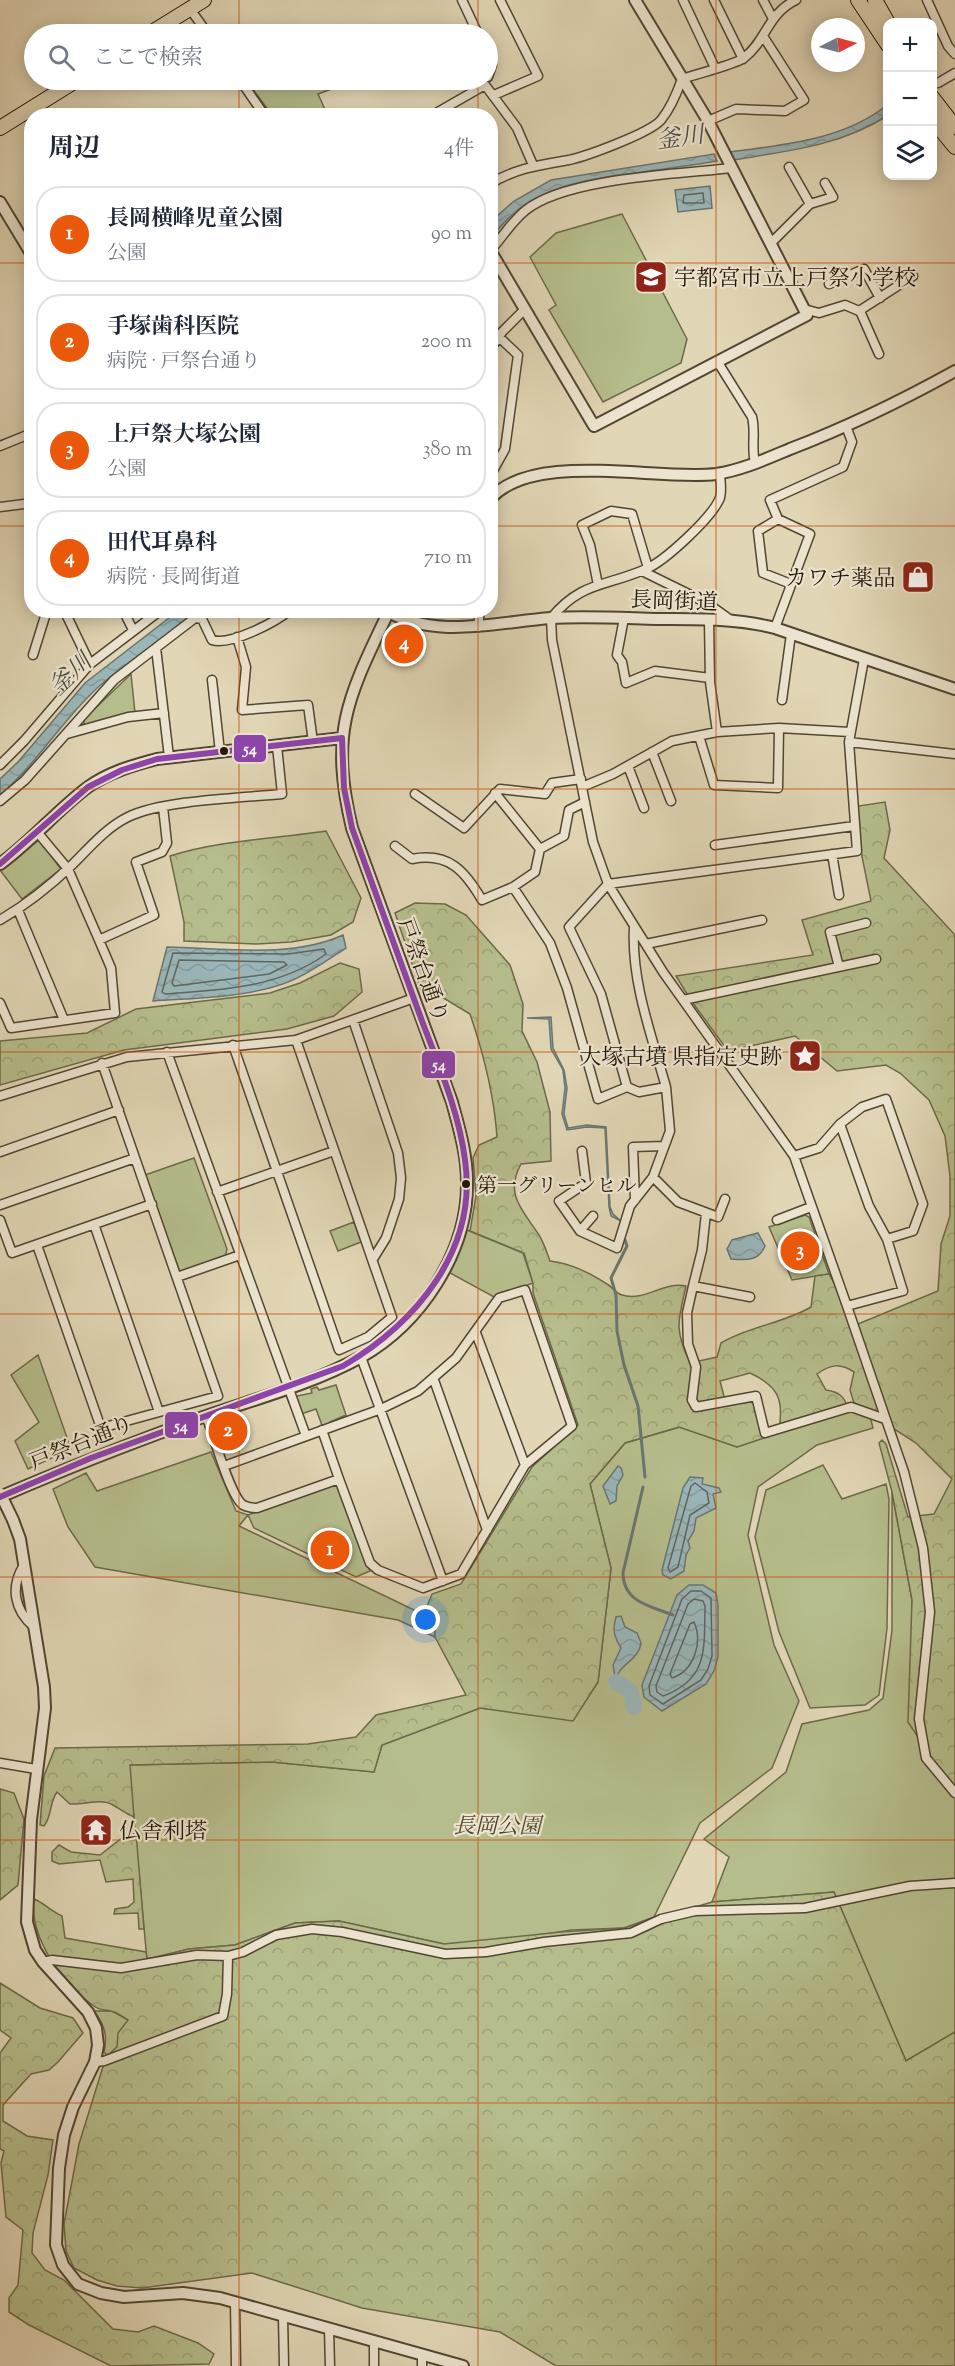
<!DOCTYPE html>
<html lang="ja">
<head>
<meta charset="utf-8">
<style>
	body { margin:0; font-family:"Sorts Mill Goudy","Noto Serif JP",serif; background:#f6f6f7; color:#1f2937 }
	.controls { position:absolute; right:18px; top:18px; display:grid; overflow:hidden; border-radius:12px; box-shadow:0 3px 15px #0003 }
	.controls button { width:54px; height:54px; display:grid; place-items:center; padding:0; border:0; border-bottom:2px solid #e0e1e3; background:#fff; color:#1f2937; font:30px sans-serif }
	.compass { position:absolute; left:811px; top:18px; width:54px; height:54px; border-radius:50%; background:#fff; box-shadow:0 3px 15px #0003; rotate:84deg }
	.you { position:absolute; left:426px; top:1620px; width:21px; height:21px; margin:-15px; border:4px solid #fff; border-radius:50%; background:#1a73e8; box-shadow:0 0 0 9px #1a73e833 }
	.badge { display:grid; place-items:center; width:39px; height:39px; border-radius:50%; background:#ea580c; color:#fff; font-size:20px; font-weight:700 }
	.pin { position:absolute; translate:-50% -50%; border:3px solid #fff; box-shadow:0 2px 6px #0006 }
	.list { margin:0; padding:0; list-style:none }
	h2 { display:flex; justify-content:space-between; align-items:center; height:78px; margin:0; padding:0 24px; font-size:26px }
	h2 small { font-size:20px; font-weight:400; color:#747a83 }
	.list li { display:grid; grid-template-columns:39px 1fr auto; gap:18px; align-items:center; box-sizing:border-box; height:96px; margin:0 12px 12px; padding:0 12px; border:2px solid #e0e1e3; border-radius:24px }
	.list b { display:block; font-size:22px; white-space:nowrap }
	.list p { margin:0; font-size:20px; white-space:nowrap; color:#747a83 }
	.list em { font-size:20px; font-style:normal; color:#747a83 }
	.icon { flex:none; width:33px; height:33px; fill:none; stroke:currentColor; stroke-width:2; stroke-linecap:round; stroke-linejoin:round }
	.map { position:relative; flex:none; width:955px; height:2366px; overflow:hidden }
	.search { position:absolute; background:#fff; box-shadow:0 3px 15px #0003; left:24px; top:24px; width:474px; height:66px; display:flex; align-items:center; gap:15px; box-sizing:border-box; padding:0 21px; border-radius:33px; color:#747a83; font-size:22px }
	.panel { position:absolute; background:#fff; box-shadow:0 3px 15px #0003; left:24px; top:108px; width:474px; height:510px; border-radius:24px }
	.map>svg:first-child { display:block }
	.green { fill:#b6bd8c; stroke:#6c6a49; stroke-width:1.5 }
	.forest { fill:url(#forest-crowns); stroke:#6c6a49; stroke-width:1.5 }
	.water { fill:url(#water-waves); stroke:#6a7671; stroke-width:1.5 }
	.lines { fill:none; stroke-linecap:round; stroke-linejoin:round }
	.shore { stroke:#5e6660; stroke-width:1.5 }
	.stream { stroke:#6a7671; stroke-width:3 }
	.river { stroke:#9ab6b9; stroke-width:16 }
	.minor-casing { stroke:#524632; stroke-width:11 }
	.tertiary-casing { stroke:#524632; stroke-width:14 }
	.trunk-casing { stroke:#231606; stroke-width:16 }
	.minor { stroke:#ece4cf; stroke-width:8 }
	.tertiary { stroke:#ece4cf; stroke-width:10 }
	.trunk { stroke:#e1d6b5; stroke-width:14 }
	.tertiary-bridge-casing { stroke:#524632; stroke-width:14; stroke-linecap:butt }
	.tertiary-bridge { stroke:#ece4cf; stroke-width:10 }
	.bus-1-casing { stroke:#ece4cf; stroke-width:10 }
	.bus-1 { stroke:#8e44ad; stroke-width:6 }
	.grid { fill:none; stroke:#ca4f0b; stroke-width:1.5; stroke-opacity:0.55 }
	.bus-dot { fill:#231606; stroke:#ece4cf; stroke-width:2 }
	.labels { text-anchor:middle; stroke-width:4.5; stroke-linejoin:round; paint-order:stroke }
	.bus-label { font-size:20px; fill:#231606; stroke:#ece4cf; text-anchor:start }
	.poi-label { font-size:22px; fill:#231606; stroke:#ece4cf; text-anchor:start }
	.street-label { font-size:22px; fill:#231606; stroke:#ece4cf }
	.park-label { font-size:22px; font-style:italic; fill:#4f482e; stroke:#ece4cf }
	.water-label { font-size:24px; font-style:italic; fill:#4d4e45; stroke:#ece4cf }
	.line-badge { stroke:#ece4cf; stroke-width:2 }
	.badge-label { font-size:16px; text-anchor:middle; font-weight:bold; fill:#fff }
</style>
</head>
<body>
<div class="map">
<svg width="955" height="2366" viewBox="0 0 955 2366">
	<defs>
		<pattern id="forest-crowns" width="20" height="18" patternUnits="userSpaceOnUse" patternTransform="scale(1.5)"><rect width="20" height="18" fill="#b6bd8c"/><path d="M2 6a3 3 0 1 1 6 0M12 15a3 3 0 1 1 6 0" fill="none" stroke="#9ca277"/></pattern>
		<pattern id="water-waves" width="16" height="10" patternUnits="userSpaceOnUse" patternTransform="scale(1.5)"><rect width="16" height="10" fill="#9ab6b9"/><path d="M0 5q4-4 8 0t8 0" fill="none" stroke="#849c9e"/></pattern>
	</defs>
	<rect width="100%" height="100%" fill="#e1d6b5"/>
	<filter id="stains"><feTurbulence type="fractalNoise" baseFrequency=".00333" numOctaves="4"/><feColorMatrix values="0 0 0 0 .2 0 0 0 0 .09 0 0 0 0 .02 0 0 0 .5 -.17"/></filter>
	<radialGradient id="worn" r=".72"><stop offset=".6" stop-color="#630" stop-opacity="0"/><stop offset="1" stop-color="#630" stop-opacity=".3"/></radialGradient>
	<!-- green -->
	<path class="green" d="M246 80H356L318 94 327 114 324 116 272 115Z
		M622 214 687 339 681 363 603 402 549 310 556 305 530 257 556 233Z
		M131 674 135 713 84 726V719Z
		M39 840 61 869 22 899 0 870Z
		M194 1158 227 1249 225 1257 183 1273 179 1270 145 1175Z
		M805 1215 809 1217 829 1274 792 1280 769 1227Z
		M354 1222 361 1242 338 1251 330 1231Z
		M467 1230 523 1253 533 1283 494 1297 450 1273Z
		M38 1355 71 1449 28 1469 15 1441 39 1422 11 1375Z
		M336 1385 346 1415 330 1422V1425L323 1428 316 1409 295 1416 287 1398 312 1393 311 1389 317 1387 319 1390Z
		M847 1409 870 1416 873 1428 817 1445 758 1487 748 1535 774 1645 799 1701 772 1768 700 1823 654 1917 624 1928 571 1930 485 1944H444L339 1921 295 1923 235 1945 189 1949 147 1960 129 1765 272 1762 374 1772 382 1745 480 1708 575 1717 598 1682 611 1568 590 1484 625 1443 680 1427 737 1447Z
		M211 1452 236 1511 248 1515 338 1483 370 1571 356 1577 254 1528 248 1515 239 1526 435 1620V1637L398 1620 95 1567 68 1527 53 1489 86 1473 97 1491Z
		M823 1465 842 1499 886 1484 889 1499 887 1628 879 1695 865 1705 810 1708 779 1632 755 1537 766 1490Z
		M892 1492 912 1600 913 1645 955 1793V2032L906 2061 834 1892 712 1902 729 1857 704 1839 786 1772 802 1724 869 1710 883 1698 892 1630Z
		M94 2011H112L128 2020 117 2047 108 2056 104 2052C108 2035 104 2024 94 2011Z"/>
	<!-- forest -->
	<path class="forest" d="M885 802 890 830 884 858 955 935V1793L908 1722 912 1600 892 1492 879 1443 882 1440 886 1444 908 1517 934 1514 952 1479 916 1443 854 1403 850 1390 854 1372C840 1363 831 1364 817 1374L826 1390C839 1392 844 1396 848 1408L779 1429C784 1399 778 1386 750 1373L720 1381 726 1404 753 1402 764 1438 737 1447 679 1427 625 1443 590 1484 611 1568 598 1682 573 1721 480 1708 382 1745 374 1772 272 1762 130 1765 134 1817C126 1814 120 1809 113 1805 100 1798 84 1805 70 1804L57 1792C49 1803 52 1817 44 1826L40 1825 44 1776 55 1748 308 1744 356 1737 376 1715 466 1695 435 1637V1620L424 1614 432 1594 461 1584 532 1467 578 1425 533 1293V1283L524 1253 470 1231 476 1196 473 1158 479 1145 497 1137C494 1094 484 1055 470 1014L442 997 421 990 395 913 415 903 445 904 466 915 510 965 523 1004 522 1031 537 1062 550 1112 551 1161 521 1164C504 1195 523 1210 539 1235 544 1243 547 1253 550 1261 572 1264 588 1272 607 1284 612 1287 617 1294 622 1295 645 1302 663 1281 686 1286 678 1321 674 1329 690 1363L717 1357 721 1343C749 1326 782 1324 811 1307L815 1276 829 1274 858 1324 938 1291 941 1244 950 1216V1176L945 1136 929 1100 900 1073 886 1065 837 1071 795 1036 728 1051 690 999 676 976 813 955 802 920 871 901 852 807Z
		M326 831 361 898 353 922 331 935 291 942 257 944 184 941V922L170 856C220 840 274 839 326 831Z
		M340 963 359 969 362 992 334 1016 287 1029 124 1050 0 1085V1041L87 1033 136 1009 270 993 300 983Z
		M0 1789 14 1793 24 1819 18 1885 0 1900Z
		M136 1833 144 1929H139L138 1913 114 1914 115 1909 128 1907 134 1902 133 1879 106 1882 100 1860 59 1864 52 1861V1852L59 1845 71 1852 100 1855 122 1838Z
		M834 1892 906 2061 955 2032V2366H556L500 2332 362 2308 252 2273 142 2288 117 2286 97 2280 74 2268 66 2251 64 2224 79 2144 106 2057 117 2047 118 2033 128 2020C123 2017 117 2012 111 2011 104 2009 100 2011 94 2006 63 1985 29 1937 34 1899 44 1903 51 1911 62 1916L65 1938 146 1952 147 1959 189 1949 235 1945 295 1923 339 1921 444 1944 561 1932 624 1928 712 1902Z
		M0 1983 40 2008 73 2018 83 2033 58 2062 49 2070 31 2074 3 2105V2121L27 2136 53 2140 48 2175 33 2233 32 2253 45 2270 64 2280 113 2329 138 2332 154 2326 198 2343 214 2354 209 2364 111 2366 29 2325 9 2312V2298L18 2285 23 2230 6 2217 1 2163 4 2151 0 2149V2053L11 2038 0 2030Z"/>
	<!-- water -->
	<path class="water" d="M887 105V116C840 146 787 151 733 160L729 152C782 145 844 140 887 105Z
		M714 154 717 161C687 166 657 170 626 174 572 182 523 191 491 239V223L496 217 514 201 551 180Z
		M710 186 712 208 678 212 675 190Z
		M178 611H194C163 643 121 663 90 695 58 727 35 765 0 795V779L18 762 85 683Z
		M343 935 346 948C323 963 300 980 273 987 235 998 192 998 153 1001L167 947C223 948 290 959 343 935Z
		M551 1017 553 1048 564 1070 567 1088 564 1114 568 1128 587 1125 606 1127 610 1207 613 1214 621 1221 611 1216 609 1207 605 1128 587 1127 567 1130 562 1114 565 1088 563 1070 551 1049 549 1019 527 1018Z
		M758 1233 765 1246C758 1262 746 1260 731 1259L727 1249 732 1240Z
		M618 1466 621 1468 623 1475 617 1486 616 1501 610 1504 603 1486Z
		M690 1477 703 1478 702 1484 719 1488 721 1492 713 1494 716 1508 696 1518 694 1531 688 1541 690 1548 686 1555 684 1571 671 1579 663 1575 662 1570 683 1488Z
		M689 1585H703L716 1593 718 1605V1657L714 1671 706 1684 662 1711 644 1697 642 1685 677 1595Z
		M621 1616 625 1627 637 1633 641 1643C639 1661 616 1665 616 1682L613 1665 621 1648C614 1636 612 1630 616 1617Z"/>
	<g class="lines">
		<!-- shore -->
		<path class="shore" d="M703 193 704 203H683L684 195Z
			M324 949 326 954C279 988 221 990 165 994L162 992 173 953 288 954Z
			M179 960 284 962 287 965 269 974 174 986 172 983Z
			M695 1483 707 1492 709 1503 690 1515 678 1567 670 1572 668 1568 691 1486Z
			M691 1591H701L711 1598 712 1656 708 1669 701 1680 663 1704 650 1695 649 1686 682 1599Z
			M694 1599 703 1601 705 1606C704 1648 709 1679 663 1696L657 1692 656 1686 688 1604Z
			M694 1622C703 1642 694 1671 672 1678L670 1674 690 1624Z"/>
		<!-- stream -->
		<path class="stream" d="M625 1240 627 1246 611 1278 616 1295 617 1331 624 1365 638 1406 645 1477
			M643 1487 623 1573C623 1602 650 1606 673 1615"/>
		<!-- river -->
		<path class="river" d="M616 1682 631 1692 634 1707"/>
		<!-- minor casing -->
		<g class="minor-casing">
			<path id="minor" d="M462 0 478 34
				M683 0 715 68
				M714 0 743 59
				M763 0 772 17
				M927 0 948 46 955 54
				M190 9 208 34
				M488 55 492 65 488 77
				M240 80 265 116
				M938 83 955 73
				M494 95 538 76 500 0
				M431 116 485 85 517 128 533 165
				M708 121 736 109 785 111 804 100 763 36
				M789 167 810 204
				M490 184C516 168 540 165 569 160 587 156 650 133 661 120 671 108 677 93 682 79 696 74 734 65 744 58 767 40 767 14 796 0
				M771 243 810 204 833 197 825 183
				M490 251C502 238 511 222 526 210 566 178 679 174 732 168
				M829 284 864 269 880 298
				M804 309 819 313 845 305 859 311 913 276
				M860 311 879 354
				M490 350 502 332 525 309
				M717 361 752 417C756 432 751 447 755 463
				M0 446 32 433
				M720 473C720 481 723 493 719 500 710 519 665 561 646 569 605 587 582 581 551 618L552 640 593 842 608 884 663 972 794 1156 847 1306 904 1472 923 1548 930 1612 919 1719 926 1758 955 1793
				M490 476 505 449 518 355 499 337
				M0 507 32 503
				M490 517V532
				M778 519 758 531 763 573 791 584
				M642 571 707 603 732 621
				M598 585 590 545 582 525 611 511 632 514 648 568
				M64 610 90 664
				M123 610 133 630
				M624 618 617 655 622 662 626 683 655 671 710 678
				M709 620 710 682 717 732
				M478 627 480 610
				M775 628 810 534 778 519 770 500 843 467 852 442 846 426
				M237 637 246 667 242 710 308 705 313 742
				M156 648 169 757
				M33 655 47 610
				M212 680 220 752
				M782 700 791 634
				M67 734 128 717 164 713
				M699 736 714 785 778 788 779 728
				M849 742 955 754
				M652 752 671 801
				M0 765 24 741 90 664 161 610
				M628 766 644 808
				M582 787 613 774 672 741 717 732 779 728 850 732
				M495 793 540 849
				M415 794 464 828 500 789 545 794 552 783 581 779
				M0 801 25 780 114 680 195 618 202 619 212 640C230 646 276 622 290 610
				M585 802 569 810 564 836 540 849 535 872 513 887 550 943 567 988 598 1099 627 1087
				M38 833 68 869 99 940 154 915 136 862 162 852 167 843 163 807
				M715 845 854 826
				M395 846 412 859C449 852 465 871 482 900L513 887
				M832 854 839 895
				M18 910 64 1020
				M0 920C26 905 50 886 73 864 89 848 107 827 128 817 163 800 241 798 282 794L277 746
				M634 928C631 981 652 1037 666 1087L639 1092 627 1087 601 994 569 927 608 884 857 851 849 742 864 659
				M646 944 762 920
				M839 967 830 932 866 923
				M683 1000 876 959
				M0 1003 11 1028 115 1013 111 968 99 940
				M353 1020 398 1153 401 1178 399 1199 386 1238 373 1259
				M233 1045 339 1350 368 1337 392 1317 296 1040
				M167 1052 306 1436
				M0 1096 127 1057 296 1040 414 998
				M840 1124 869 1206 887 1239
				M582 1151 586 1183 559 1201 580 1231 617 1248 630 1206 653 1177 670 1131 666 1087
				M0 1152 119 1110
				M794 1156 819 1148 840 1124 862 1107 886 1099 923 1204 913 1231 887 1239 903 1291 847 1306
				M653 1177 678 1202 718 1217 725 1199
				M217 1192 334 1151
				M635 1200 633 1147 664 1146
				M0 1205 135 1158
				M0 1220 12 1253 152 1204
				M777 1220 811 1207
				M94 1224 159 1412
				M580 1231 593 1216
				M37 1245 101 1428 218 1396 102 1063
				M177 1277 240 1255
				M693 1286 702 1250 706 1213
				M750 1297 693 1286 687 1313 688 1344 696 1367 692 1400 696 1407 756 1396 765 1433 851 1407 885 1419
				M476 1333 525 1465
				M361 1357 443 1581
				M434 1380 487 1530
				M206 1416C213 1433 230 1496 243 1505 247 1507 252 1508 257 1508L339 1479 370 1563 378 1570 423 1588 461 1574 525 1465 572 1426 525 1290 499 1298 456 1358 418 1391 381 1409 224 1466
				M322 1430 339 1479
				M24 1565C10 1587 14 1610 34 1627
				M0 1763 36 1769
				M43 1962 52 1960 121 1968 197 1955 228 1956 243 1952 276 1935 312 1929 342 1932 445 1954 486 1952 544 1942 631 1933 661 1919 695 1911 805 1908 910 1886 955 1883
				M95 2062 104 2061 223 2016 227 1994 228 1956
				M235 2302 236 2366
				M283 2316 284 2366
				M329 2329 330 2366
				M374 2341V2366
				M422 2354V2366"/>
		</g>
		<!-- tertiary casing -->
		<g class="tertiary-casing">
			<path id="tertiary" d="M0 202 32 255
				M491 252 594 426 807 315 708 121 635 0
				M490 499C534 450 655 481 716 474 742 470 766 459 790 449 847 427 901 401 955 371
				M385 610C435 640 497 622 551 618 586 616 621 618 656 619 696 619 736 618 775 628L955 689
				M0 864C32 841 57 810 88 787 109 772 134 765 157 759L342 738
				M0 1497C67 1468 134 1442 203 1417 255 1399 312 1384 361 1357 421 1323 468 1252 467 1182 467 1154 459 1128 452 1102L352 828C329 732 348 697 388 613L392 610
				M13 1520 20 1539 44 1687 45 1708 31 1820 27 1922 35 1950 43 1962 88 2012 96 2028 98 2045 95 2062 73 2107 64 2135 59 2168 56 2245 63 2265 78 2284 101 2293 124 2297 183 2293 220 2298 463 2366"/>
		</g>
		<!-- trunk casing -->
		<g class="trunk-casing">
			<path id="trunk" d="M858 0 888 45
				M875 0 888 23
				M149 34 204 0
				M932 97 955 127
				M932 119 955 147
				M0 128 77 80"/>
		</g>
		<!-- minor -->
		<use href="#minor" class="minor"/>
		<!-- tertiary -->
		<use href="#tertiary" class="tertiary"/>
		<!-- trunk -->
		<use href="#trunk" class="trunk"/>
		<!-- tertiary-bridge casing -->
		<g class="tertiary-bridge-casing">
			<path id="tertiary-bridge" d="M0 1493 13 1520"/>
		</g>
		<!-- tertiary-bridge -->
		<use href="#tertiary-bridge" class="tertiary-bridge"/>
		<!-- bus-1 casing -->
		<g class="bus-1-casing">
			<path id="bus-1" d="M0 864 88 787 122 770 157 759 342 738 344 788 352 828C375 892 399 956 422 1021 439 1066 459 1112 465 1160 478 1250 416 1323 343 1366L91 1458 0 1497"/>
		</g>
		<!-- bus-1 -->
		<use href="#bus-1" class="bus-1"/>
	</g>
	<!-- grid -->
	<path class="grid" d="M239 0V34M478 0V34M716 0V2366M239 80V116M478 80V116M0 263H32M490 263H955M0 526H32M490 526H955M239 610V2366M478 610V2366M0 789H955M0 1052H955M0 1314H955M0 1577H955M0 1840H955M0 2103H955"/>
	<!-- icons -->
	<defs>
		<g id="school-square" transform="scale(1.725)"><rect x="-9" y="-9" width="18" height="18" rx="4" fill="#8f2418" stroke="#ece4cf"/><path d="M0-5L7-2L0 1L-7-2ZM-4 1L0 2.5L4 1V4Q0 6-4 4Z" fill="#fff"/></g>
		<g id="shop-square" transform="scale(1.725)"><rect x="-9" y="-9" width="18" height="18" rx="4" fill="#8f2418" stroke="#ece4cf"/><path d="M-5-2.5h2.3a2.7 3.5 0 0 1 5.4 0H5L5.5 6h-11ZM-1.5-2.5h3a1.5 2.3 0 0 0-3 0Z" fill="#fff"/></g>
		<g id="sight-square" transform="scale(1.725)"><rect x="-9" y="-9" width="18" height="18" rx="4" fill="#8f2418" stroke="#ece4cf"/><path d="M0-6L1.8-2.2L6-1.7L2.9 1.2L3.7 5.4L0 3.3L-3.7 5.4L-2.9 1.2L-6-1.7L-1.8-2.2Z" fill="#fff"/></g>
		<g id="temple-square" transform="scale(1.725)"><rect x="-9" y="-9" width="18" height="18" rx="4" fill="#8f2418" stroke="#ece4cf"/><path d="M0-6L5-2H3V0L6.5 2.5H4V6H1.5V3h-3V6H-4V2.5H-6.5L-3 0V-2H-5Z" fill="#fff"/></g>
	</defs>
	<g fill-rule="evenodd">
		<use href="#school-square" x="651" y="277"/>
		<use href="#shop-square" x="918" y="577"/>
		<use href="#sight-square" x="805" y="1056"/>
		<use href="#temple-square" x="96" y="1830"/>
	</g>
	<!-- markers -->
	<g class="bus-dot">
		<circle cx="224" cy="751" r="5"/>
		<circle cx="466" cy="1184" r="5"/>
	</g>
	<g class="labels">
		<!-- bus labels -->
		<g class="bus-label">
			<text x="477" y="1192">第一グリーンヒル</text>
		</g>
		<!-- poi labels -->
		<g class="poi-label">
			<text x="674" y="285">宇都宮市立上戸祭小学校</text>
			<text x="895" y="585" text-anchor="end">カワチ薬品</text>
			<text x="782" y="1064" text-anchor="end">大塚古墳 県指定史跡</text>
			<text x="119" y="1838">仏舎利塔</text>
		</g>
		<!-- street labels -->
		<g class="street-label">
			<text transform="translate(674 600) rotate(2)" y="8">長岡街道</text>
			<text transform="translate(424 970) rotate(70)" y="8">戸祭台通り</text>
			<text transform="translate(81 1442) rotate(-22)" y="8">戸祭台通り</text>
		</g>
		<!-- park labels -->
		<g class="park-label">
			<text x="497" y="1833">長岡公園</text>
		</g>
		<!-- water labels -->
		<g class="water-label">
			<text transform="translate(680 137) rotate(-8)" y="8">釜川</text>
			<text transform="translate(70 674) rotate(-43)" y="8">釜川</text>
		</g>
	</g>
	<g class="line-badge">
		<rect x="233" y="734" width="34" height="29" rx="6" fill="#8e44ad"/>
		<rect x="421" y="1050" width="35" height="29" rx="6" fill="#8e44ad"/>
		<rect x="164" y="1411" width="35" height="28" rx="6" fill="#8e44ad"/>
	</g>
	<g class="badge-label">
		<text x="250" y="754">54</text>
		<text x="439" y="1070">54</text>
		<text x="181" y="1431">54</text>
	</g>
	<rect width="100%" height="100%" filter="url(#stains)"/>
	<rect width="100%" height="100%" fill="url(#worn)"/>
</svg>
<div class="controls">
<button>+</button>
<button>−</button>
<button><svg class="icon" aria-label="layers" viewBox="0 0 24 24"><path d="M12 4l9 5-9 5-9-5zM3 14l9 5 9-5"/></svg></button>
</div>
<svg class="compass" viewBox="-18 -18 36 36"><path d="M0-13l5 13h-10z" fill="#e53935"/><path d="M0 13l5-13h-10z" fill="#747a83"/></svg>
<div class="you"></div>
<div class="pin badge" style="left:330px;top:1550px">1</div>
<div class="pin badge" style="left:228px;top:1431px">2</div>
<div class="pin badge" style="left:800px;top:1251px">3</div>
<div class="pin badge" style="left:404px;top:644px">4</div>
<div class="search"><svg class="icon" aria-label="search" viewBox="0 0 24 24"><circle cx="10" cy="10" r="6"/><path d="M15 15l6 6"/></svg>ここで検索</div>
<section class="panel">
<h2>周辺<small>4件</small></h2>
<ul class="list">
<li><span class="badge">1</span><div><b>長岡横峰児童公園</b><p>公園</p></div><em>90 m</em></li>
<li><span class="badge">2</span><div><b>手塚歯科医院</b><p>病院 · 戸祭台通り</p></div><em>200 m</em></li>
<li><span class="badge">3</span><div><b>上戸祭大塚公園</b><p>公園</p></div><em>380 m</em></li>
<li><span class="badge">4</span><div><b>田代耳鼻科</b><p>病院 · 長岡街道</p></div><em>710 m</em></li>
</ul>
</section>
</div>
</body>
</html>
